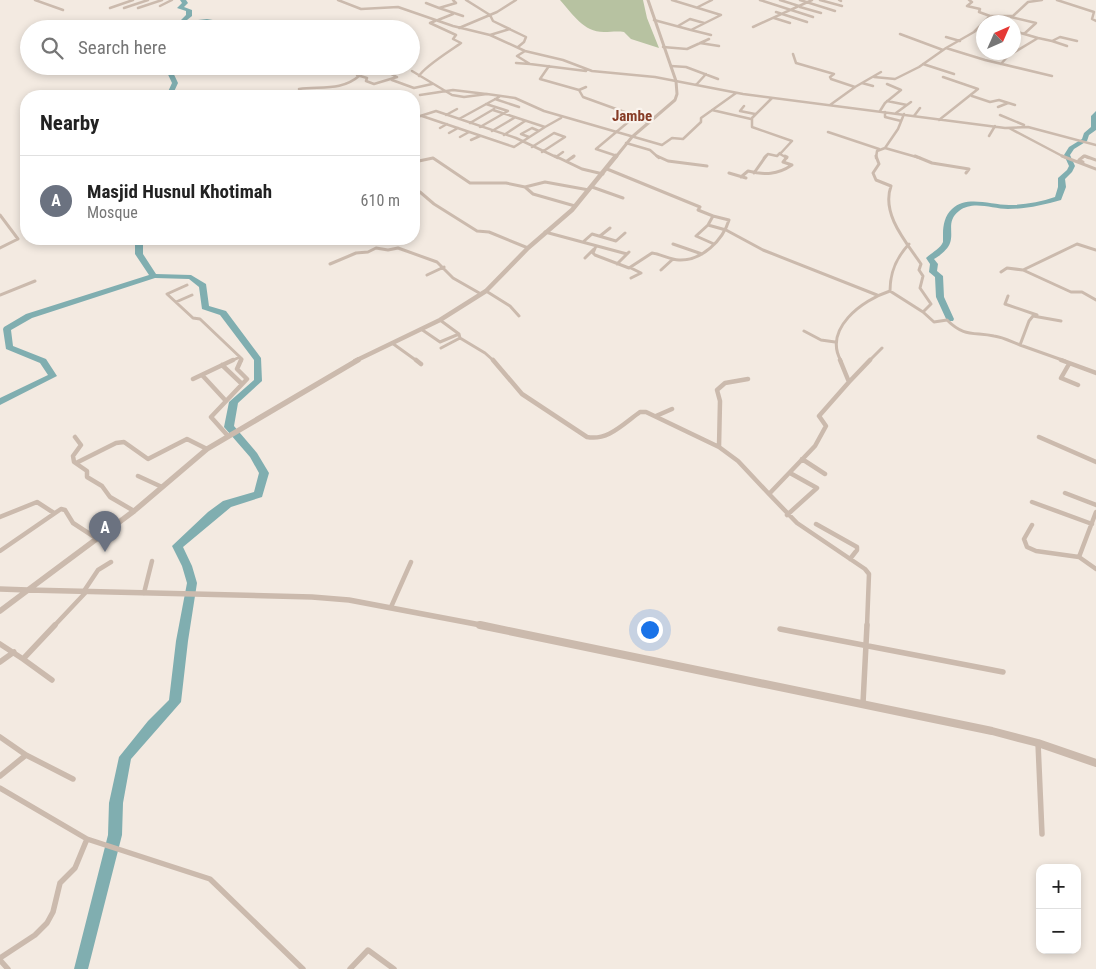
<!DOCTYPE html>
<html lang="en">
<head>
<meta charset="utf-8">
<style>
	body { margin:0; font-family:"Roboto Condensed",sans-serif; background:#f2f2f2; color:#222 }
	.controls { position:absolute; right:15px; bottom:15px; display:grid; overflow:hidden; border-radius:10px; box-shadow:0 2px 8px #0003 }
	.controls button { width:45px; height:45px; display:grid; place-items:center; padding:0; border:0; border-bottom:1px solid #e0e0e0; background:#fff; color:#222; font:25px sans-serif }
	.compass { position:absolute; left:976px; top:15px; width:45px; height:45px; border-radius:50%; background:#fff; box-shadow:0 2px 8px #0003; rotate:45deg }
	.you { position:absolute; left:649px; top:629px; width:18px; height:18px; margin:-12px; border:4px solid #fff; border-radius:50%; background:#1a73e8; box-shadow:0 0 0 8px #1a73e833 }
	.badge { display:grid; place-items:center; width:32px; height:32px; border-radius:50%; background:#7c3aed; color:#fff; font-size:16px; font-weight:700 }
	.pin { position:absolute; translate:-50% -41px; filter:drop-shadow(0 1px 2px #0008) }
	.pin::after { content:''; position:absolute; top:26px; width:18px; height:15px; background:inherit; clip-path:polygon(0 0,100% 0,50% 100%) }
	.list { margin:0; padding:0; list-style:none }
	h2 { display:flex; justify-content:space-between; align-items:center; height:65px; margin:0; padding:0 20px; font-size:21px }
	h2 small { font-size:16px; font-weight:400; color:#767676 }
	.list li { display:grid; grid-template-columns:32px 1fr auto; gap:15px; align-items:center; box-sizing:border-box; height:90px; padding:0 20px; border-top:1px solid #e0e0e0 }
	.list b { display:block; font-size:19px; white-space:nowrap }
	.list p { margin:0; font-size:16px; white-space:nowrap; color:#767676 }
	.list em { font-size:16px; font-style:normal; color:#767676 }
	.icon { flex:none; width:28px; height:28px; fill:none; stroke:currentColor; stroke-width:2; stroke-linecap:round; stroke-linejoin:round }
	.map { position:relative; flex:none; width:1096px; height:969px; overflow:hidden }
	.search { position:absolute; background:#fff; box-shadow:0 2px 8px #0003; left:20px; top:20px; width:400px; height:55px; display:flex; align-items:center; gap:12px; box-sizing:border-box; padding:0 18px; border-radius:28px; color:#767676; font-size:19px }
	.panel { position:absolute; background:#fff; box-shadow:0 2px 8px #0003; left:20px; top:90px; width:400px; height:155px; border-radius:20px }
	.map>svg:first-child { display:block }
	.green { fill:#b7c2a1 }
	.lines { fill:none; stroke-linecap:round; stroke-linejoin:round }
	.river { fill:#80aeb0; fill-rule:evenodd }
	.minor-far3 { stroke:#cbbaad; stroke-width:2.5 }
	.minor-far2 { stroke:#cbbaad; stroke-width:3 }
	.minor-far1 { stroke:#cbbaad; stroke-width:4.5 }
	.minor { stroke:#cbbaad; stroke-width:5.5 }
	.tertiary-far3 { stroke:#cbbaad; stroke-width:3 }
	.tertiary-far2 { stroke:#cbbaad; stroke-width:4.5 }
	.tertiary-far1 { stroke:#cbbaad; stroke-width:5.5 }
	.tertiary { stroke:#cbbaad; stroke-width:8 }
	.labels { text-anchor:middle; stroke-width:4.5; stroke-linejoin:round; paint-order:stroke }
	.far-quarter-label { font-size:15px; font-weight:bold; fill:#873c26; stroke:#faf4ee }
</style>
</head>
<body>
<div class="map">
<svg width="1096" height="969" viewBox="0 0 1096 969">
	<rect width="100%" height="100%" fill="#f3eae1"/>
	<!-- green -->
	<path class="green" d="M560 0H643L647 18 659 48 631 39 624 32C617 31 611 32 604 32 583 32 573 14 560 0Z"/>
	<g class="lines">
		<!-- river -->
		<path class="river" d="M180 0H186L188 3 184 7 192 10V16L187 20 189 21 207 19 230 23 224 29H217L222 24 207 23 186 24 181 20 186 15V11L177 8 182 3Z
			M164 66H170L178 83 172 96H166L172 83Z
			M1096 111V130L1089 135 1087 141 1074 149 1070 155 1075 166 1072 172 1065 179 1066 187 1061 200C1044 205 1025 209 1008 209 992 209 973 200 959 211 946 221 954 232 950 243 948 249 940 256 934 259L938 264 937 271 943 276 944 297 954 319 953 321H947L936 297 935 277 929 272 930 264 926 258C931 253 940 249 943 242 943 242 943 235 943 234 943 225 945 215 952 209 967 195 990 205 1009 205 1024 205 1040 202 1055 197L1058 187V178L1067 170 1069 166 1064 155 1069 147 1082 139 1084 133 1091 127V116Z
			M135 239H143V254L156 274 191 275 206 284 209 306 226 311 261 358 262 381 238 403 234 426 257 453 269 473 262 497 231 507 183 547 192 566 197 583 188 641 181 702 131 759 123 803 122 835 88 969H74L108 835 109 803 119 757 148 721 169 700 176 641 187 583 182 566 172 546 208 512 223 501 254 492 259 473 250 457 224 427 229 402 254 380V360L220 315 202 309 199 287 189 279 155 278 32 318 11 330 13 346 46 359 57 376 0 405V398L48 375 40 363 6 349 3 329 4 327 26 314 149 275 135 254Z"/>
		<!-- minor-far3 -->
		<path class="minor-far3" d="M35 0 63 10
			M338 0 361 9 398 7 453 26 490 35 525 51 563 60 592 71 655 77 743 94 1005 128 1028 127 1096 145
			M453 0 456 3 439 8 463 16
			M466 0 490 15 493 21 526 37 524 42 518 47
			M760 0 813 17
			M780 0 799 6
			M800 0 835 11
			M820 0 842 6
			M839 0 841 1
			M969 0 972 2 967 6 980 9 979 12 990 16
			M1057 0 1094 12 1092 19 1096 21
			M426 3 439 8
			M160 6 172 0
			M698 7 712 0
			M800 7 821 13
			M110 8 133 0
			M124 8 148 0
			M138 8 162 0
			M776 12 807 22
			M1011 17 1036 23 1024 34
			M774 18 790 23
			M438 20 453 14
			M654 20 691 30 721 15 672 0
			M678 26 690 19 704 23
			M753 27 812 0
			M459 28 497 12 516 0
			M691 30 711 35
			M1014 31 1038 38
			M900 34 943 50
			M490 35 510 29
			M946 37 960 41
			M1052 41 1067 46
			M700 43 719 46
			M663 47 687 49 709 39
			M946 48 974 32 990 16H1013L1028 2 1042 0
			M525 51 517 56 530 64 586 71
			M793 54 796 63 834 74 830 77 831 79 855 87
			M516 63 530 64
			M923 64 954 74
			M1001 64 1008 56 1038 38 1052 41 1060 37 1077 41
			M374 66 357 75 367 78 366 81 374 84 397 77 387 72 388 69 383 66
			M549 66 540 79 579 90
			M671 66 686 67 718 79
			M412 71 452 95 464 97 487 94 515 98 544 111 662 145 672 138 683 139 701 122V118L736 93
			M419 76C425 66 450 51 461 43L453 39 456 35 430 23 435 21
			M874 77 895 79 919 67 946 48 985 60 1052 76
			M392 80 414 88 432 84
			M862 83 873 86
			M696 85 706 74
			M586 87 579 90 583 97 630 114 633 118 648 122
			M299 89C320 86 342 91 359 76
			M420 95 453 90 486 94
			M972 96 990 102 999 100 1015 105
			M772 98 752 118V127L792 141 780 154 787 158
			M495 99 519 107
			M887 101 907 105
			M830 105 855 87 881 72
			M744 106 740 111 755 114
			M998 107 1008 103
			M712 110 751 119
			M880 111 885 103 901 90 887 84
			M885 112V117L901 121
			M896 113 911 102
			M904 114 898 129 885 148 920 158
			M446 115 457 109
			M1000 115 1024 125
			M422 116 514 147 545 127 493 110
			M914 116 920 108
			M414 118 436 111 516 138 558 158
			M459 119 499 97
			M939 120 978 89 943 77
			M470 123 494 109
			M480 127 508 111 486 104
			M545 127 561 118
			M440 128 447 124
			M1009 128 1066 158
			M492 131 514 118
			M828 132 879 149
			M449 133 458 128
			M504 135 525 121
			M989 136 995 126
			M460 137 469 132
			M529 137 521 134 532 128 539 131
			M471 140 480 136
			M626 143 650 150 659 158
			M532 147 554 133 565 137 542 152
			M617 156 596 149 633 118
			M556 157 563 152
			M572 158 574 156
			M764 158 768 154 777 156 780 153
			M876 158 877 151 885 148
			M1082 158 1084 156 1089 158"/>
		<!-- minor-far2 -->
		<path class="minor-far2" d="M555 156 582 169 603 174
			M657 156 668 161 707 166
			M876 156 879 164 873 173 876 180 891 186C881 214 906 242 921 264L919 270 923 276 920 288 931 304 923 312
			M915 156 932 163 969 169 966 173
			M1062 156 1096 169
			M1085 156 1096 160
			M567 161 574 156
			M414 162 433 158 470 183H506L525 187 545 182 589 190
			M1083 162 1079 160 1084 156
			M607 169 700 207 698 210 713 216 708 225 726 230 763 250 877 295
			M729 173 746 178
			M754 173 766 156
			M741 177 748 171C765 175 777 175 792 165L783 162 787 157 785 156
			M525 187 533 194 575 206
			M592 187 623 198
			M414 191 420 192 434 204 477 231 489 232 528 248
			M0 215 18 239 0 248
			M708 225 696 236 714 244
			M545 232 627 254
			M600 236 610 228
			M583 242 592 234 616 241 625 233
			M673 244 702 254
			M596 246 593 253 595 255 629 268 652 253C661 254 670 260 679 260 702 261 723 240 729 220L713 216
			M585 258 594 249
			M330 264 356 253 368 252 376 248 388 250 398 248 437 262 453 278 481 294
			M617 264 629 252
			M631 268 641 273 631 278
			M661 270 673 259
			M1023 270 1077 244 1096 250
			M1001 272 1007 268 1023 270 1071 292H1082L1096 300
			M427 275 444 267
			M187 285 167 294 193 318 200 319 242 359 241 361
			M486 291 510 306 519 316
			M890 291C890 272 896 258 909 244
			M0 295 35 281
			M1008 296 1005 304 1037 315
			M176 302 192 295
			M440 320 459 334 460 338 485 353 494 361
			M421 329 440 342 459 334
			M804 331 821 340 835 342
			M392 343 417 361
			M1020 345 1065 361
			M441 348 460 338
			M231 361 240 357
			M841 361C823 329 862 300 890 291L923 312 934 322 947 320C964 337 973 332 994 336 1003 337 1012 342 1020 345L1029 321 1033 316 1061 321
			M869 361 882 348"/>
		<!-- minor-far1 -->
		<path class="minor-far1" d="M416 360 421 364
			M493 360 522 394 587 437C608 441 623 424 640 412H646L719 447 738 461 769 494
			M840 360 849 382 819 416 826 426 815 446 769 494 797 523 865 569 869 574 867 626
			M1061 360 1096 373
			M1069 364 1061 378 1078 385
			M222 365 242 384
			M202 375 226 401
			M193 379 233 360
			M849 382 870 360
			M656 416 672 409
			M228 436 211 417 247 379 237 369 241 360
			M75 437 81 445 73 456 74 462 87 471V477L102 486 110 497 134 511
			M1039 437 1096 462
			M719 447 720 401 717 390 725 383 748 379
			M802 459 825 474
			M76 463 116 443 124 442 148 459 187 439 207 449
			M138 476 162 487
			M1065 493 1096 505
			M1032 502 1092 524
			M1096 512 1079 557 1096 569
			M787 515 817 488 790 473
			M0 517 37 502 54 513
			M816 524 857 547V550L850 559
			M1032 525 1024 539 1027 547 1036 551 1079 557
			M0 551 61 509 65 510 73 523 96 538
			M84 591 98 570 111 562
			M144 593 152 561
			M391 607 411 562
			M54 626 87 591"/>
		<!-- minor -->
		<path class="minor" d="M780 629 1003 672
			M0 644 23 659 55 625
			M23 659 52 680
			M0 662 14 652
			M863 703 867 625
			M0 737 26 755 0 776
			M1038 743 1042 834
			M26 755 73 779
			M0 788 87 839 210 879 303 969
			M0 958 35 935 47 923 53 912 60 883 75 868 87 839
			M0 960 8 969
			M350 969 368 950 394 969"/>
		<!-- tertiary-far3 -->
		<path class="tertiary-far3" d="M615 158 632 137 675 100 677 94 676 81 648 0"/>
		<!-- tertiary-far2 -->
		<path class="tertiary-far2" d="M355 361 440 320 486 291 528 248 572 210 616 156"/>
		<!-- tertiary-far1 -->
		<path class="tertiary-far1" d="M0 589 28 590 134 511 207 449 358 360
			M0 611 28 590 312 597 349 600 486 626"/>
		<!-- tertiary -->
		<path class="tertiary" d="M480 625 992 731 1038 743 1096 763"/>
	</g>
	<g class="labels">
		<!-- far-quarter labels -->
		<g class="far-quarter-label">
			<text x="632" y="121">Jambe</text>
		</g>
	</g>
</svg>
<div class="controls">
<button>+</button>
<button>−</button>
</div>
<svg class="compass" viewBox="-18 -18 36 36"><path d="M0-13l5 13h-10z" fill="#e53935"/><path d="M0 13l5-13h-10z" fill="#767676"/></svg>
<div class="you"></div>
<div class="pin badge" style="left:105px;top:552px;background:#6b7280">A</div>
<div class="search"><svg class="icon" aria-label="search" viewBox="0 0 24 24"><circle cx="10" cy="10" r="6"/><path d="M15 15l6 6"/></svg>Search here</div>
<section class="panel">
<h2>Nearby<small></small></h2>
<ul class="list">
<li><span class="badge" style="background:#6b7280">A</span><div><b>Masjid Husnul Khotimah</b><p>Mosque</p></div><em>610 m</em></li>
</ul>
</section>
</div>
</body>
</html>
